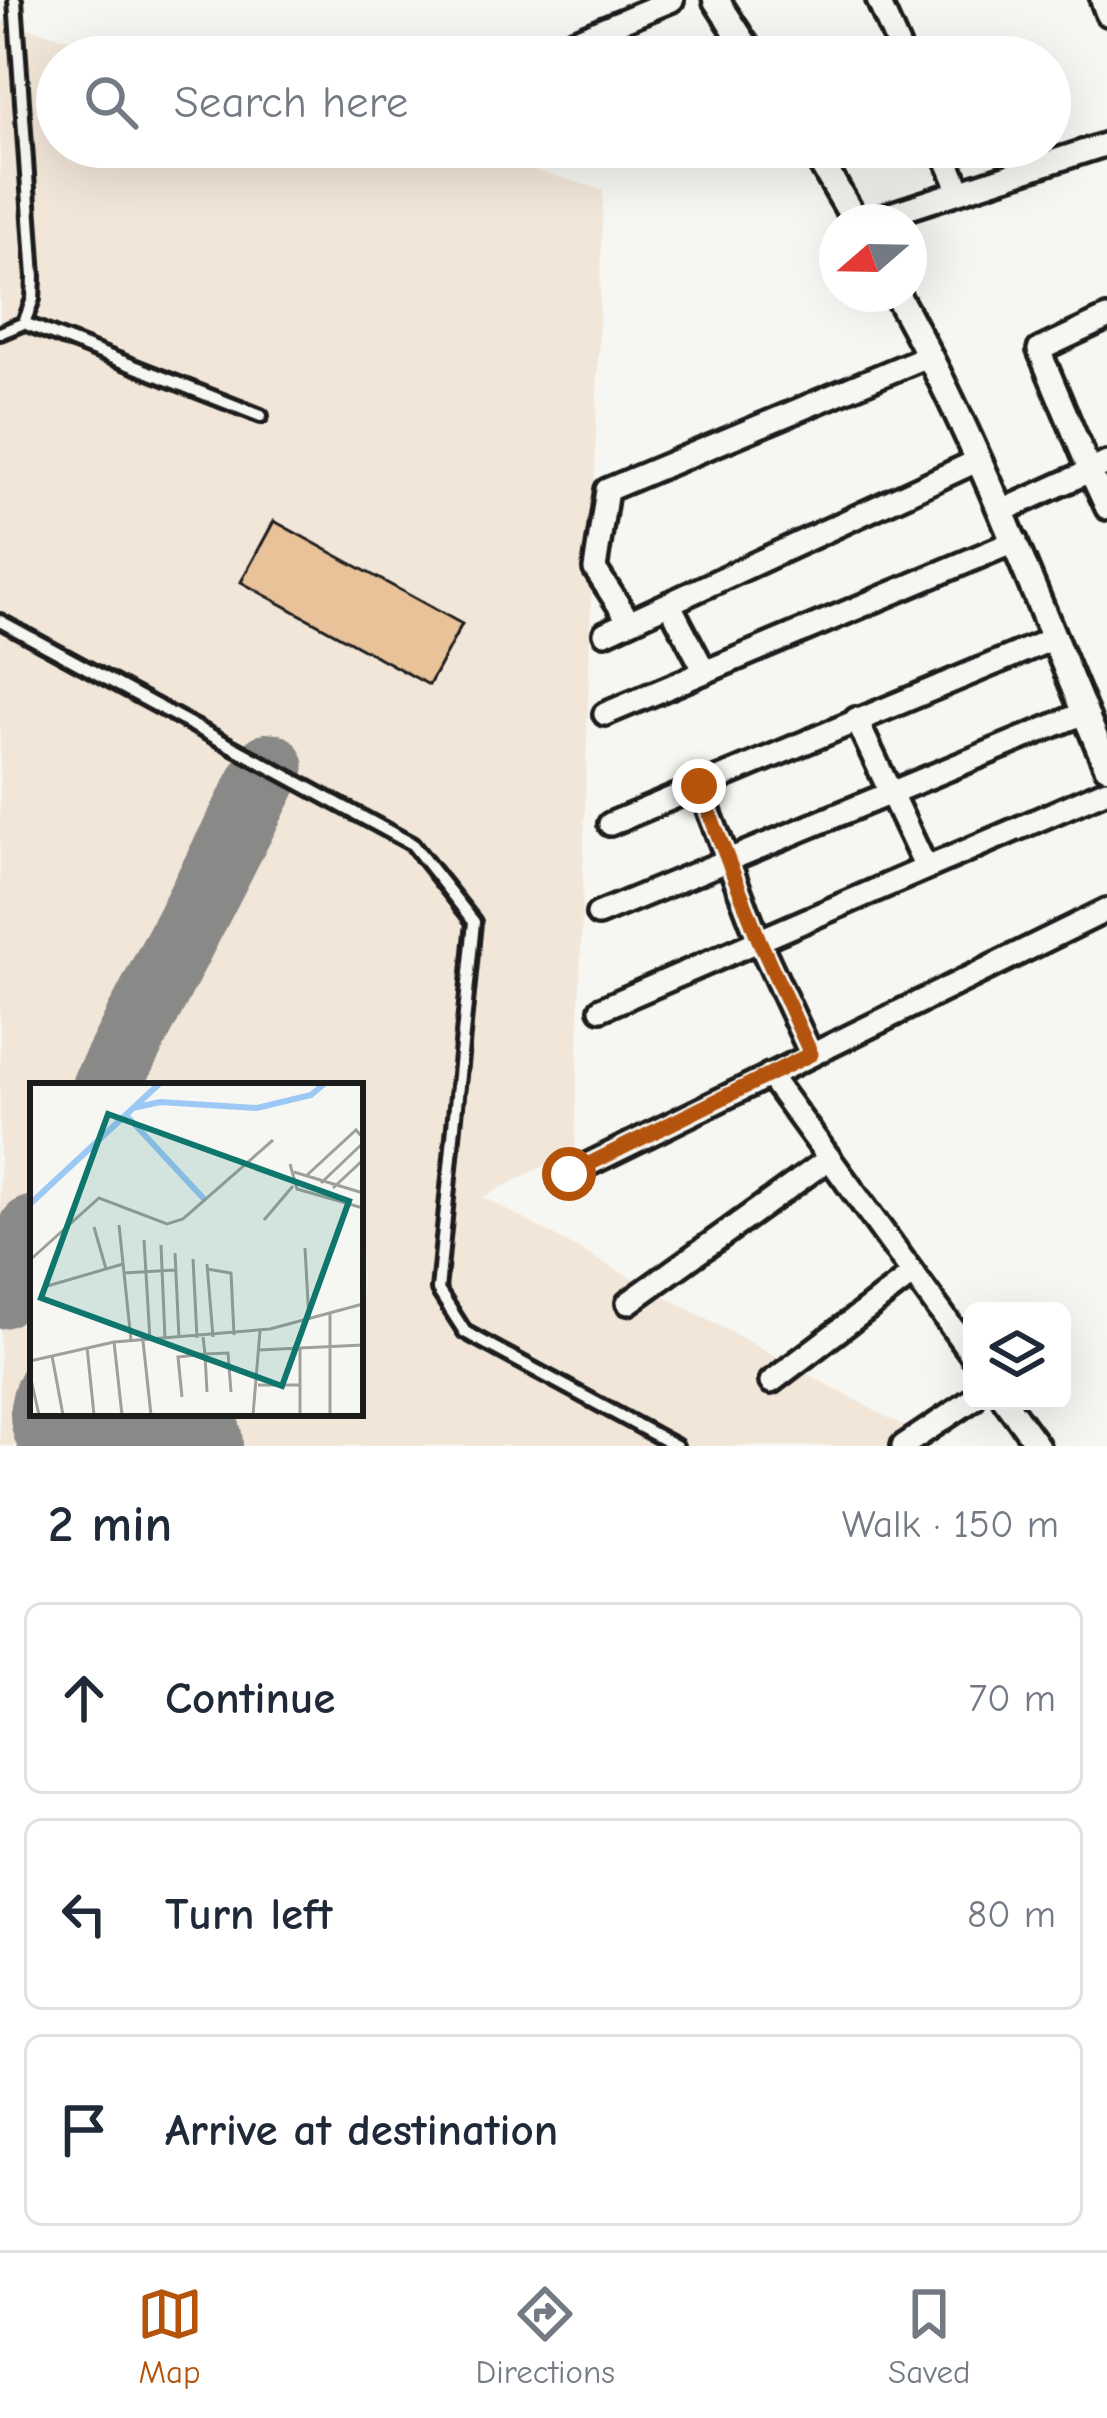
<!DOCTYPE html>
<html lang="en">
<head>
<meta charset="utf-8">
<style>
	body { margin:0; font-family:"Comic Neue",sans-serif; background:#f2f2f3; color:#1f2937 }
	.controls { position:absolute; right:36px; bottom:36px; display:grid; overflow:hidden; border-radius:18px; box-shadow:0 12px 48px #0002 }
	.controls button { width:108px; height:108px; display:grid; place-items:center; padding:0; border:0; border-bottom:3px solid #e0e1e3; background:#fff; color:#1f2937; font:60px sans-serif }
	.compass { position:absolute; left:819px; top:204px; width:108px; height:108px; border-radius:50%; background:#fff; box-shadow:0 12px 48px #0002; rotate:250deg }
	.stop { position:absolute; width:36px; height:36px; margin:-27px; border:9px solid #b45309; border-radius:50%; background:#fff }
	.stop.end { background:#b45309; border-color:#fff; box-shadow:0 3px 12px #0008 }
	.list { margin:0; padding:0; list-style:none }
	h2 { display:flex; justify-content:space-between; align-items:center; height:156px; margin:0; padding:0 48px; font-size:51px }
	h2 small { font-size:39px; font-weight:400; color:#747a83 }
	.list li { display:grid; grid-template-columns:78px 1fr auto; gap:36px; align-items:center; box-sizing:border-box; height:192px; margin:0 24px 24px; padding:0 24px; border:3px solid #e0e1e3; border-radius:18px }
	.list b { display:block; font-size:45px; white-space:nowrap }
	.list em { font-size:39px; font-style:normal; color:#747a83 }
	.icon { flex:none; width:66px; height:66px; fill:none; stroke:currentColor; stroke-width:2; stroke-linecap:round; stroke-linejoin:round }
	.map { position:relative; flex:none; width:1107px; height:1446px; overflow:hidden }
	.search { position:absolute; background:#fff; box-shadow:0 12px 48px #0002; left:36px; right:36px; top:36px; height:132px; display:flex; align-items:center; gap:30px; box-sizing:border-box; padding:0 42px; border-radius:66px; color:#747a83; font-size:45px }
	.sheet { height:804px; background:#fff }
	nav { display:flex; justify-content:space-around; align-items:center; box-sizing:border-box; height:168px; border-top:3px solid #e0e1e3; background:#fff; font-size:33px; color:#747a83 }
	nav a { display:grid; justify-items:center; gap:6px }
	nav .on { color:#b45309 }
	.map>svg:first-child { display:block }
	.built { fill:#f2e6d8; fill-rule:evenodd }
	.lines { fill:none; stroke-linecap:round; stroke-linejoin:round }
	.taxiway { stroke:#898987; stroke-width:69 }
	.runway { stroke:#898987; stroke-width:168 }
	.building { fill:#e9c29a; stroke:#1c1c1c; stroke-width:3 }
	.service-casing { stroke:#1c1c1c; stroke-width:20 }
	.minor-casing { stroke:#1c1c1c; stroke-width:30 }
	.tertiary-casing { stroke:#1c1c1c; stroke-width:33 }
	.service { stroke:#f6f6f2; stroke-width:10 }
	.minor { stroke:#f6f6f2; stroke-width:21 }
	.tertiary { stroke:#f6f6f2; stroke-width:24 }
	.route { stroke:#b45309; stroke-width:15 }
	.inset-river { fill:none; stroke:#9cc8f6; stroke-width:6 }
	.inset-road { fill:none; stroke:#9f9f9c; stroke-width:3 }
	.view { fill:#0f766e; fill-opacity:0.15; stroke:#0f766e; stroke-width:6 }
	.inset-edge { fill:none; stroke:#1c1c1c; stroke-width:6 }
</style>
</head>
<body>
<div class="map">
<svg width="1107" height="1446" viewBox="0 0 1107 1446">
	<rect width="100%" height="100%" fill="#f6f6f2"/>
	<filter id="ink" filterUnits="userSpaceOnUse"><feTurbulence type="fractalNoise" baseFrequency=".00833" numOctaves="2"/><feDisplacementMap in="SourceGraphic" scale="24" xChannelSelector="R" yChannelSelector="G"/><feConvolveMatrix kernelMatrix="1 2 1 2 8 2 1 2 1" color-interpolation-filters="sRGB"/></filter>
	<g filter="url(#ink)">
		<!-- built -->
		<path class="built" d="M0 20 133 57H57V147H451L603 190 575 1150 483 1197 940 1446H0ZM33 1086H360V1413H33Z"/>
		<g class="lines">
			<!-- taxiway -->
			<path class="taxiway" d="M106 1086 270 767
				M0 1294 33 1230"/>
			<!-- runway -->
			<path class="runway" d="M94 1413 159 1446"/>
		</g>
		<!-- building -->
		<path class="building" d="M274 521 462 624 429 685 241 582Z"/>
		<g class="lines">
			<!-- service casing -->
			<g class="service-casing">
				<path id="service" d="M24 323 261 416
					M0 333 24 323 33 299 34 277 15 0
					M0 621 412 844 474 922 438 1290 465 1332 676 1446"/>
			</g>
			<!-- minor casing -->
			<g class="minor-casing">
				<path id="minor" d="M878 0 903 57
					M1102 0 1107 14
					M535 57 672 0
					M941 147 960 191
					M866 222 1107 144
					M1107 463 1090 471 1107 508
					M1002 511 1090 471 1039 350 1107 318
					M669 603 705 672
					M629 621 595 569 607 490 930 355
					M605 633 979 460
					M605 714 1016 541
					M856 719 926 868
					M699 786 759 941 811 1054
					M610 824 1055 638
					M598 914 1084 713
					M601 1009 1107 790
					M769 1075 972 1355
					M569 1174 1107 910
					M628 1303 830 1158
					M771 1382 913 1274
					M1005 1401 1038 1446
					M903 1446 972 1400"/>
			</g>
			<!-- tertiary casing -->
			<g class="tertiary-casing">
				<path id="tertiary" d="M716 0 753 57
					M812 147 856 222
					M896 294C981 445 1039 608 1107 766"/>
			</g>
			<!-- service -->
			<use href="#service" class="service"/>
			<!-- minor -->
			<use href="#minor" class="minor"/>
			<!-- tertiary -->
			<use href="#tertiary" class="tertiary"/>
		</g>
	</g>
	<g class="lines" filter="url(#ink)">
		<!-- route -->
		<path class="route" d="M569 1174 811 1054 759 940 699 786"/>
	</g>
	<!-- overview -->
	<g transform="translate(30 1083)">
		<rect width="333" height="333" fill="#f6f6f2"/>
		<path class="inset-river" d="M103 25 130 19 227 25 281 12 294 1M96 32 175 117M0 121 129 1"/>
		<path class="inset-road" d="M260 81 267 106 333 125M264 89 333 110M276 93 326 47 333 55M291 100 333 60M303 105 333 77M234 137 263 103M89 142 101 257M64 144 76 186M114 157 120 257M131 162 135 256M275 165 279 237M145 170 149 255M163 176 167 255M0 177 69 115 137 141 153 136 243 57M177 181 183 254M177 186 201 190 204 252M94 190 145 187M14 204 93 181M300 231V332M173 254 175 271 198 270 201 309M113 258 121 332M84 259 92 332M57 264 64 332M270 265 333 262M229 267 270 265V332M22 273 33 332M0 278 84 259 240 246 333 221M0 292 9 332M228 302H270M152 314 148 274 175 271 177 309M223 332 230 248"/>
		<path class="view" d="M78 31 319 118 252 303 11 215Z"/>
		<rect width="333" height="333" class="inset-edge"/>
	</g>
</svg>
<div class="controls">
<button><svg class="icon" aria-label="layers" viewBox="0 0 24 24"><path d="M12 4l9 5-9 5-9-5zM3 14l9 5 9-5"/></svg></button>
</div>
<svg class="compass" viewBox="-18 -18 36 36"><path d="M0-13l5 13h-10z" fill="#e53935"/><path d="M0 13l5-13h-10z" fill="#747a83"/></svg>
<div class="stop" style="left:569px;top:1174px"></div>
<div class="stop end" style="left:699px;top:786px"></div>
<div class="search"><svg class="icon" aria-label="search" viewBox="0 0 24 24"><circle cx="10" cy="10" r="6"/><path d="M15 15l6 6"/></svg>Search here</div>
</div>
<section class="sheet">
<h2>2 min<small>Walk · 150 m</small></h2>
<ul class="list">
<li><svg class="icon" aria-label="ahead" viewBox="0 0 24 24"><path d="M12 20V5M6 11l6-6 6 6"/></svg><div><b>Continue</b></div><em>70 m</em></li>
<li><svg class="icon" aria-label="left" viewBox="0 0 24 24"><path d="M17 20v-9H6M10 6l-5 5 5 5"/></svg><div><b>Turn left</b></div><em>80 m</em></li>
<li><svg class="icon" aria-label="arrive" viewBox="0 0 24 24"><path d="M6 21V4h12l-3 4 3 4H6"/></svg><div><b>Arrive at destination</b></div></li>
</ul>
</section>
<nav>
<a class="on"><svg class="icon" aria-label="map" viewBox="0 0 24 24"><path d="M3 6l6-2 6 2 6-2v14l-6 2-6-2-6 2zM9 4v14M15 6v14"/></svg>Map</a>
<a><svg class="icon" aria-label="directions" viewBox="0 0 24 24"><path d="M12 3l9 9-9 9-9-9zM9 14v-3h6M13 9l2 2-2 2"/></svg>Directions</a>
<a><svg class="icon" aria-label="saved" viewBox="0 0 24 24"><path d="M7 4h10v16l-5-4-5 4z"/></svg>Saved</a>
</nav>
</body>
</html>
